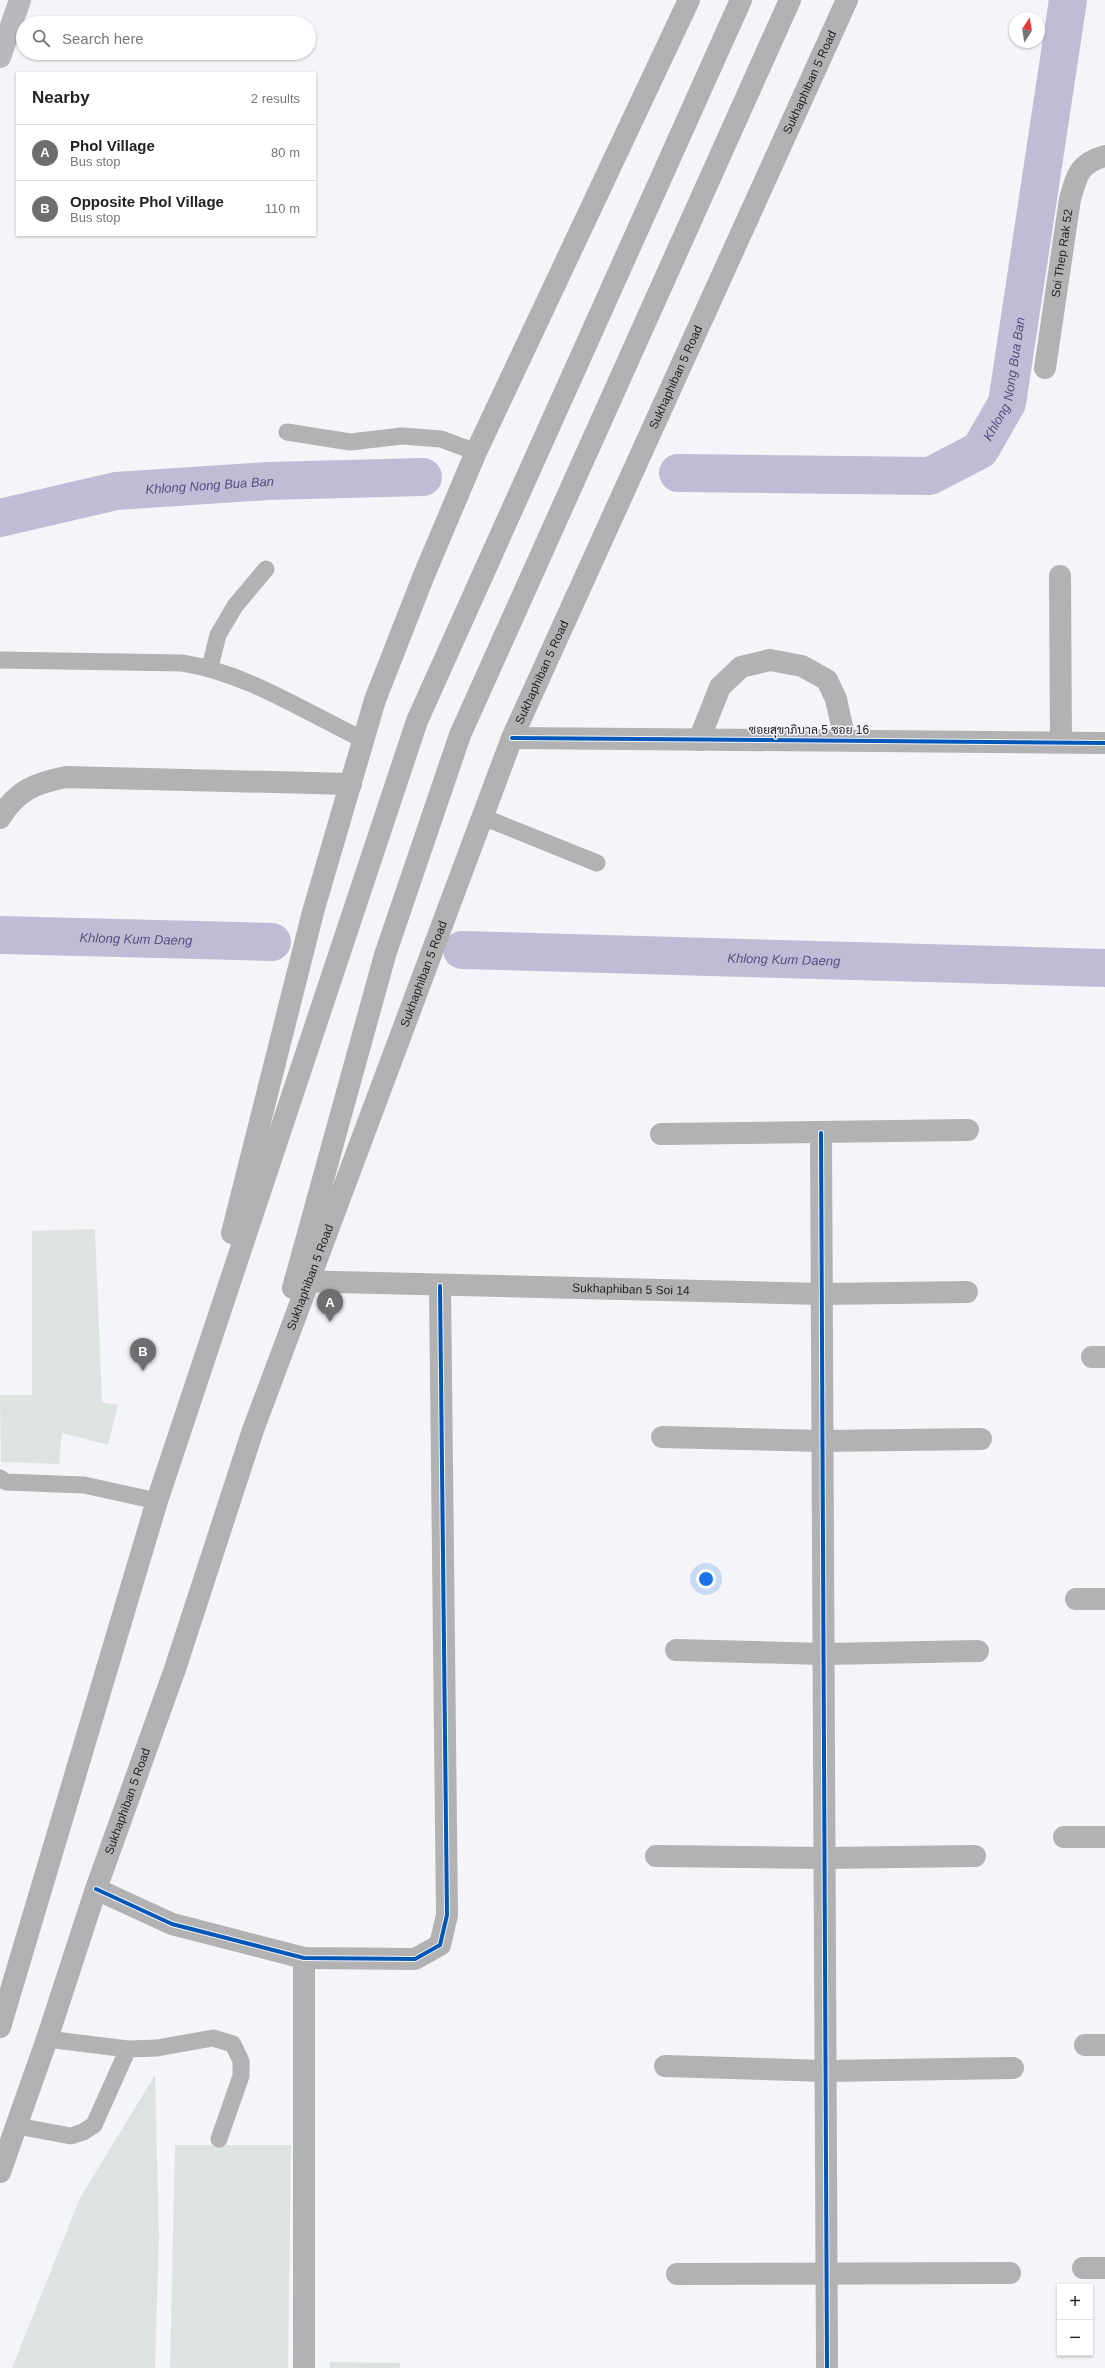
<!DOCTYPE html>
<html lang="en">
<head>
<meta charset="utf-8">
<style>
	body { margin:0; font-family:Arial,Sarabun,sans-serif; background:#f6f6f6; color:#222 }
	.controls { position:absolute; right:12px; bottom:12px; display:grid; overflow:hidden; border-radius:0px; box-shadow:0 1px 3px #0004 }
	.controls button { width:36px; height:36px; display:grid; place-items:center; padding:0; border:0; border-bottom:1px solid #e0e0e0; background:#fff; color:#222; font:20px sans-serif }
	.compass { position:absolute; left:1009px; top:12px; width:36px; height:36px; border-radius:50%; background:#fff; box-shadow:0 1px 3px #0004; rotate:12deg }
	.you { position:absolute; left:706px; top:1579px; width:14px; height:14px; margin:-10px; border:3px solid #fff; border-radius:50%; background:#1a73e8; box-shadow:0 0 0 6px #1a73e833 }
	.badge { display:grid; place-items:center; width:26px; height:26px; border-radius:50%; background:#6e6d70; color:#fff; font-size:13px; font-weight:700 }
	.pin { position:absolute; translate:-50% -33px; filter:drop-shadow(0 1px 2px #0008) }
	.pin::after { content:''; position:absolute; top:21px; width:14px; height:12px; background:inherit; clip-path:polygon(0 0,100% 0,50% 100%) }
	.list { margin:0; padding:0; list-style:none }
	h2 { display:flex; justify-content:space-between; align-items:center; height:52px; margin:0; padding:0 16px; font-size:17px }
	h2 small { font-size:13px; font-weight:400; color:#767676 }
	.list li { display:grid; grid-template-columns:26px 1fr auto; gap:12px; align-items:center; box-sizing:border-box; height:56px; padding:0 16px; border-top:1px solid #e0e0e0 }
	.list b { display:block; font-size:15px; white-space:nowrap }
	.list p { margin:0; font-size:13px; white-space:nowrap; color:#767676 }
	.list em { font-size:13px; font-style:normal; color:#767676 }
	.icon { flex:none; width:22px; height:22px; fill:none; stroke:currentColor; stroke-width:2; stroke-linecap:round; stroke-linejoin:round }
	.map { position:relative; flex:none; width:1105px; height:2368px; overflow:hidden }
	.search { position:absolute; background:#fff; box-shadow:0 1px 3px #0004; left:16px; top:16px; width:300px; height:44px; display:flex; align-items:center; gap:10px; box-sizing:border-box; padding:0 14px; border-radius:22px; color:#767676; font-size:15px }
	.panel { position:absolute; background:#fff; box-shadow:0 1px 3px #0004; left:16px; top:72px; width:300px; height:164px; border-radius:0px }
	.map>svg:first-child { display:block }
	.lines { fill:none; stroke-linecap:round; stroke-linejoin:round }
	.canal { stroke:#c0bcd5; stroke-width:38 }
	.building { fill:#dde4e0 }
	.lane { stroke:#b2b2b3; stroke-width:17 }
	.street { stroke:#b2b2b3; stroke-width:22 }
	.secondary { stroke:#b1b1b2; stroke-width:22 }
	.highway { stroke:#bab8bc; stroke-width:22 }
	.cycleway-casing { stroke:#f4f3f9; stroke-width:6 }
	.cycleway { stroke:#0057b8; stroke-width:4 }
	.labels { text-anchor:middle; stroke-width:3; stroke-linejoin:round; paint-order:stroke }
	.street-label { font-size:12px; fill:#252527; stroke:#f4f3f9 }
	.water-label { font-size:13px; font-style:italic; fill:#574d7f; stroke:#f4f3f9 }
</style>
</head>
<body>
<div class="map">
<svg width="1105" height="2368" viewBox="0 0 1105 2368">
	<rect width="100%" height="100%" fill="#f5f4f8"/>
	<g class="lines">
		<!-- canal -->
		<g class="canal">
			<path id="s1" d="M678 473 930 476 980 450 1007 403 1068 0"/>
			<path id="s2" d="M0 518 116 491 268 481 423 477"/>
			<path id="s3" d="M0 935 272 942"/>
			<path id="s4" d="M462 950 1105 968"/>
		</g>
	</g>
	<!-- building -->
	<path class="building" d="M95 1229 102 1402 118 1405 108 1445 62 1433 59 1464 1 1462 0 1395H32V1231Z
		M155 2075 159 2236 155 2368H12L80 2198Z
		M175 2145H291L288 2368H170Z
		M330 2362 400 2363V2368H330Z"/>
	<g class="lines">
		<!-- lane -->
		<path class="lane" d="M287 432 350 442 402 436 441 439 476 452
			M0 660 182 663C247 673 305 712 364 740
			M210 667 218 635 235 606 266 569
			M483 817 597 863
			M0 1478 6 1482 84 1485 157 1501
			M47 2039 128 2049 157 2048 213 2038 233 2044 241 2061V2076L219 2139
			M17 2126 71 2136 83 2132 94 2125 128 2049"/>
		<!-- street -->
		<g class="street">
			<path id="s5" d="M1045 368 1070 199C1077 175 1079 163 1105 156"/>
			<path d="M1060 576 1061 742"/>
			<path d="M512 738 1105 743"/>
			<path d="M699 740 720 687 741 667 770 660 802 666 827 680 836 699 845 740"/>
			<path d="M0 818C17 790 36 783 66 777L351 784"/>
			<path d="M821 1133 827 2368"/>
			<path d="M661 1134 968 1130"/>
			<path id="s6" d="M295 1281 822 1294 967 1292"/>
			<path d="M1092 1357H1105"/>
			<path d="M662 1437 822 1441 981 1439"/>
			<path d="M1076 1599H1105"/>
			<path d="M676 1650 824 1654 978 1651"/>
			<path d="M1064 1837H1105"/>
			<path d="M656 1856 824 1858 975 1856"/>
			<path d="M96 1889 172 1924 304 1958 415 1959 440 1945 447 1915 440 1286"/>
			<path d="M1085 2045H1105"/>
			<path d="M665 2066 827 2071 1013 2068"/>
			<path d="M1083 2268H1105"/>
			<path d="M677 2274 1010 2273"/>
			<path d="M304 2368V1958"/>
		</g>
		<!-- secondary -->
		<g class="secondary">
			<path d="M232 1233 313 912 375 700 424 575 476 452 689 0"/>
			<path d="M293 1288 385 955 460 735 790 0"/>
			<path d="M0 2027 157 1501 417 721 741 0"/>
			<path id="s7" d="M0 2172 47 2039 96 1889 175 1669 253 1430 512 738 847 0"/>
		</g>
		<!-- highway -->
		<path class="highway" d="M0 57 20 0"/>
		<!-- cycleway casing -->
		<g class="cycleway-casing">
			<path id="cycleway" d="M512 738 1105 743
				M821 1133 827 2368
				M96 1889 172 1924 304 1958 415 1959 440 1945 447 1915 440 1286"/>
		</g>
		<!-- cycleway -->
		<use href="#cycleway" class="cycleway"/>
	</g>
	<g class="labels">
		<!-- street labels -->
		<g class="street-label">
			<text dy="4" stroke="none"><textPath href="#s7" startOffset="2243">Sukhaphiban 5 Road</textPath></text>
			<text dy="4" stroke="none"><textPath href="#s5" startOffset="116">Soi Thep Rak 52</textPath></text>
			<text dy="4" stroke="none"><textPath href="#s7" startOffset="1919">Sukhaphiban 5 Road</textPath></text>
			<text dy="4" stroke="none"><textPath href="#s7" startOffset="1595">Sukhaphiban 5 Road</textPath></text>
			<text x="809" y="734">ซอยสุขาภิบาล 5 ซอย 16</text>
			<text dy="4" stroke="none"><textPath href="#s7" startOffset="1271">Sukhaphiban 5 Road</textPath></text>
			<text dy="4" stroke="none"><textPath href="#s7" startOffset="947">Sukhaphiban 5 Road</textPath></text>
			<text dy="4" stroke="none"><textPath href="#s6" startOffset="336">Sukhaphiban 5 Soi 14</textPath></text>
			<text dy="4" stroke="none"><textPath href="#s7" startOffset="392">Sukhaphiban 5 Road</textPath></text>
		</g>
		<!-- water labels -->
		<g class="water-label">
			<text dy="5" stroke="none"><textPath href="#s1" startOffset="385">Khlong Nong Bua Ban</textPath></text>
			<text dy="5" stroke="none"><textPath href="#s2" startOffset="213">Khlong Nong Bua Ban</textPath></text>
			<text dy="5" stroke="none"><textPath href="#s3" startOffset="136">Khlong Kum Daeng</textPath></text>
			<text dy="5" stroke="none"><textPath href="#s4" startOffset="322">Khlong Kum Daeng</textPath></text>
		</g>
	</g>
</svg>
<div class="controls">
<button>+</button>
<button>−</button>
</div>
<svg class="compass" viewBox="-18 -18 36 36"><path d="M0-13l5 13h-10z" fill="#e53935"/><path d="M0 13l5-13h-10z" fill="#767676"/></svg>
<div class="you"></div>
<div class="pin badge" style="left:330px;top:1322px">A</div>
<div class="pin badge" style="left:143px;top:1371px">B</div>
<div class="search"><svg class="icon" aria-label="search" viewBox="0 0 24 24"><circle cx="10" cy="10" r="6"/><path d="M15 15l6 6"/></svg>Search here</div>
<section class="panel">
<h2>Nearby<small>2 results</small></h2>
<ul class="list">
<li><span class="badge">A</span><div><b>Phol Village</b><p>Bus stop</p></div><em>80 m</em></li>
<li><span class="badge">B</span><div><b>Opposite Phol Village</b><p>Bus stop</p></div><em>110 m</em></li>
</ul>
</section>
</div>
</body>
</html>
